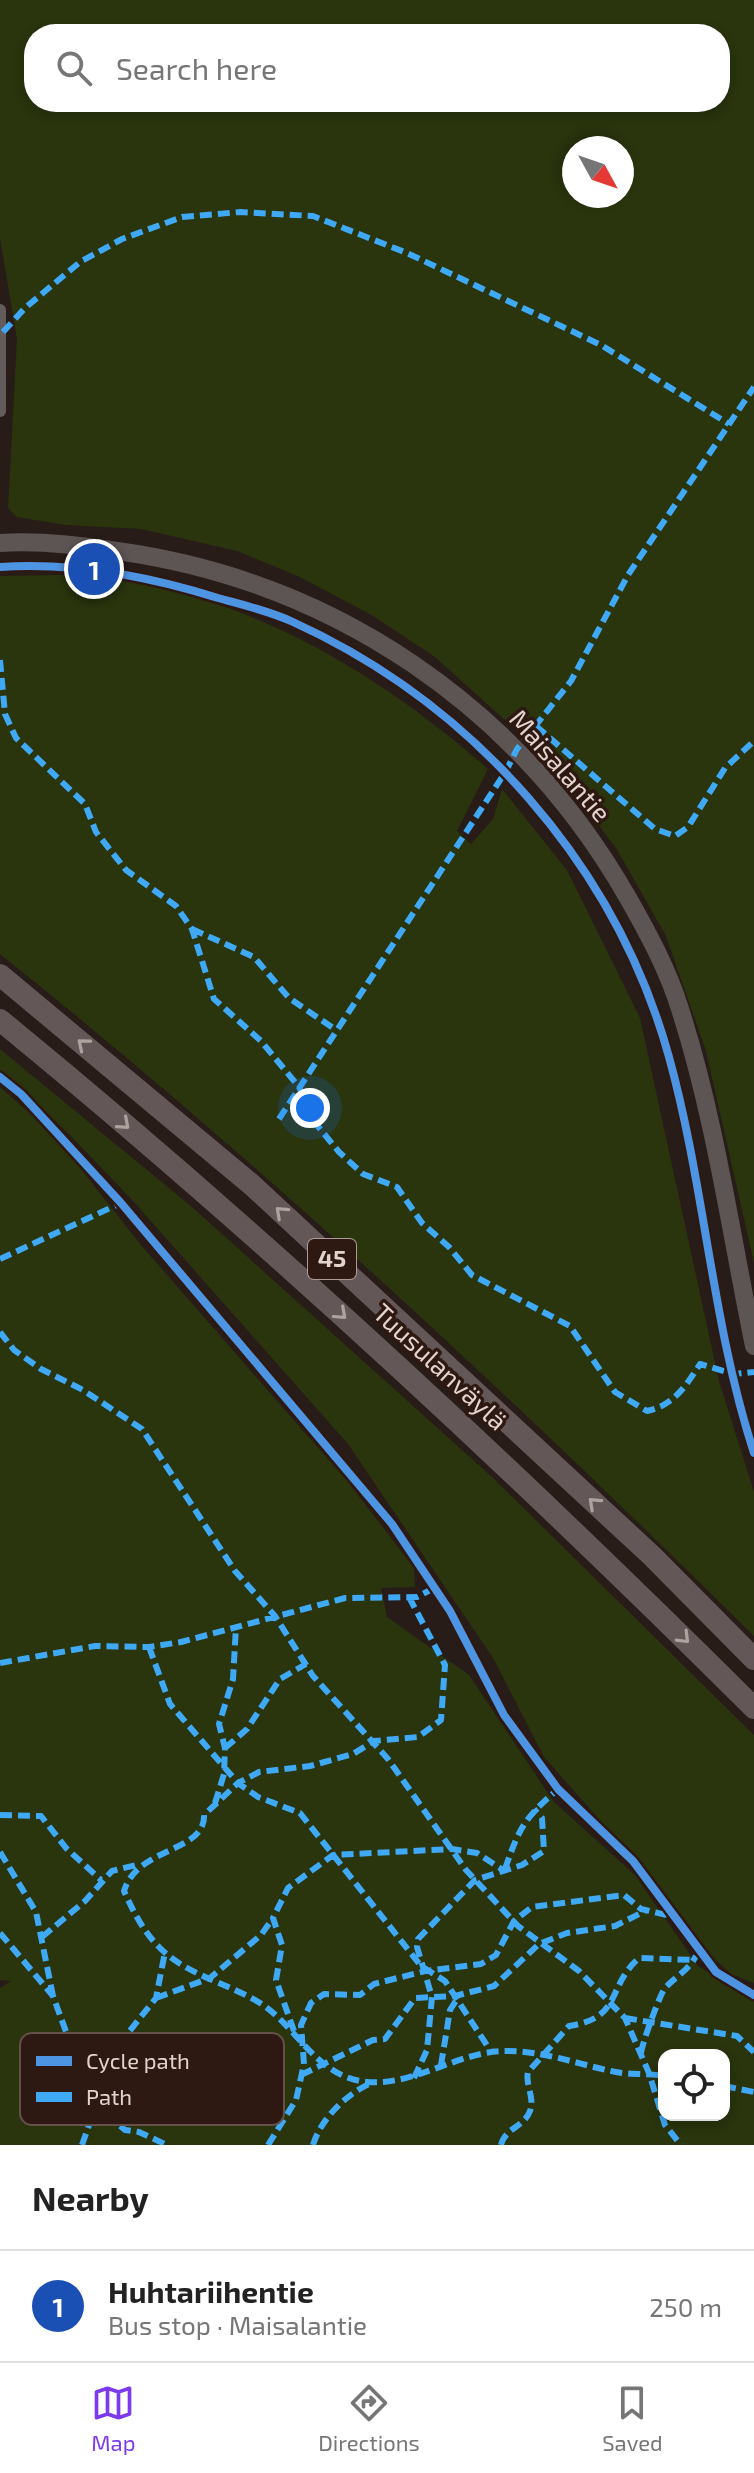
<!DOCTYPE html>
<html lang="en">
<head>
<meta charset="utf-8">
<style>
	body { margin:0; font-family:"Exo 2",sans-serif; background:#f6f6f6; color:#222 }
	.controls { position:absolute; right:24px; bottom:24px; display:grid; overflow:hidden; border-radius:16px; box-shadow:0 4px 12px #0003 }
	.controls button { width:72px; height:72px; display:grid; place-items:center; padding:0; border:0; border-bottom:2px solid #e0e0e0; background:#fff; color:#222; font:40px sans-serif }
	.compass { position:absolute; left:562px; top:136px; width:72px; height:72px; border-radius:50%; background:#fff; box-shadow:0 4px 12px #0003; rotate:130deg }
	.you { position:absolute; left:310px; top:1108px; width:28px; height:28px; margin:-20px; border:6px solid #fff; border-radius:50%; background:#1a73e8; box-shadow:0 0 0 12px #1a73e833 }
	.badge { display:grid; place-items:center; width:52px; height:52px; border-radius:50%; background:#7c3aed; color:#fff; font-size:26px; font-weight:700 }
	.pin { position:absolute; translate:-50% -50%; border:4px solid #fff; box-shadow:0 2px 8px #0006 }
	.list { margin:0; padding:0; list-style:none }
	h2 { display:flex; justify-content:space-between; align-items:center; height:104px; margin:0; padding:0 32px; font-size:34px }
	h2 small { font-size:26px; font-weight:400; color:#767676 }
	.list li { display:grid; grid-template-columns:52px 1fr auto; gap:24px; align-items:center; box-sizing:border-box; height:112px; padding:0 32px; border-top:2px solid #e0e0e0 }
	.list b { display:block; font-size:30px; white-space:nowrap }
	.list p { margin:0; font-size:26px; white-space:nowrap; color:#767676 }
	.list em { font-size:26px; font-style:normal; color:#767676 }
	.icon { flex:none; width:44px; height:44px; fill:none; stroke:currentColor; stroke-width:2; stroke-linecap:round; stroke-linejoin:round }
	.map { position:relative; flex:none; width:754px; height:2145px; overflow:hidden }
	.search { position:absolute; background:#fff; box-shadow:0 4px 12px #0003; left:24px; right:24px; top:24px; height:88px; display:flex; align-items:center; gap:20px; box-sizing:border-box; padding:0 28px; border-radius:32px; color:#767676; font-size:30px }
	.sheet { height:216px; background:#fff }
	nav { display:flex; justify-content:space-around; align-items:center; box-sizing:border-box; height:112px; border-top:2px solid #e0e0e0; background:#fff; font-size:22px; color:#767676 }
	nav a { display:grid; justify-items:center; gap:4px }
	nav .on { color:#7c3aed }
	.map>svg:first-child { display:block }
	.green { fill:#2a340d; fill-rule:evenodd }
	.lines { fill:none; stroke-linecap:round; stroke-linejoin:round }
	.street { stroke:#625d5c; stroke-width:12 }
	.secondary { stroke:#5d5554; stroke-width:18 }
	.highway { stroke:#635857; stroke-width:22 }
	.quiet { stroke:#3fa9f5; stroke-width:6; stroke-dasharray:12 6; stroke-linecap:butt }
	.cycleway-casing { stroke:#2e1912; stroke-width:13 }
	.cycleway { stroke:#4d94e3; stroke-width:8 }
	.oneway { stroke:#afa29e }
	.labels { text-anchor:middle; stroke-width:7; stroke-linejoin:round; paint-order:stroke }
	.shield { fill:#2e1912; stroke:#ac9b96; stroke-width:2 }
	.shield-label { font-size:24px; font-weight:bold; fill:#e2d3ce }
	.street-label { font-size:26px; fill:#e2d3ce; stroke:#2e1912 }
	.key { fill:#2e1912; stroke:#64514a; stroke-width:2 }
	.key-label { font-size:22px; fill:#e2d3ce }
</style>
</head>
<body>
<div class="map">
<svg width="754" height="2145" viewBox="0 0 754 2145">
	<rect width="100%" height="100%" fill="#281c18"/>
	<!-- green -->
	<path class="green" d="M0 0H754V1263L706 1051 666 936 616 848 540 748 519 733 435 657 373 616 300 577 237 551 141 529 65 525 17 517 8 508 17 339 0 239ZM34 34H720V102H34ZM574 148H622V196H574Z
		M63 575C91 578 120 579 148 585 277 612 390 683 488 769L457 831 471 844 493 819 502 789 567 870 640 1018 719 1381 754 1492V1636C512 1397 265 1166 0 954V576Z
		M0 1049 192 1207 492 1477 754 1735V1983L731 1974 707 1952 660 1888 544 1757 493 1658 348 1444 134 1202 66 1131 0 1070Z
		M0 1087 53 1134 141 1245 348 1482 414 1568 415 1587 381 1588 387 1617 469 1675 554 1802 635 1875 698 1966 754 1999V2145H0V1988L11 1981 0 1980ZM664 2055H724V2115H664Z"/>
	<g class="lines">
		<!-- street -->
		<path class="street" d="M0 310V411"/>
		<!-- secondary -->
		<path class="secondary" d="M0 543C38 540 79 545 117 551 334 581 519 707 628 898 648 933 668 970 680 1009 715 1118 731 1234 754 1346"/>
		<!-- highway -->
		<path class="highway" d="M0 975 252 1185 652 1556 754 1659
			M0 1020C264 1236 513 1468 754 1708"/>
		<!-- quiet -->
		<path class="quiet" d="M3 332 25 308 80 262 122 239 182 217 240 212 313 216 407 253 601 345 729 424
			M0 660 5 714 16 738 85 804 96 832 126 870 176 906 192 929 214 999 261 1041 299 1087 316 1124 339 1152 363 1174 397 1187 422 1223 449 1247 472 1275 570 1326 615 1392 647 1411C673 1406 686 1386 700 1364L734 1374 754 1372
			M536 726 655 829 675 836 688 827 725 768 754 741
			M192 929 254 957 289 998 336 1030
			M279 1119 506 771 517 749 571 681 628 575 754 387
			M0 1259 121 1203
			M0 1332 14 1350 41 1369 83 1390 142 1429 235 1571 275 1616 313 1676 388 1759 466 1870 518 1926 579 1971 625 2018 649 2073 665 2125 681 2145
			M409 1597 445 1665 441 1720 418 1737 374 1741 353 1754 310 1766 259 1772 238 1783 204 1815C206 1852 137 1847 124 1891 133 1911 143 1931 159 1947 186 1975 228 1983 260 2003 296 2026 314 2072 360 2081 410 2090 458 2050 508 2051 544 2051 580 2065 616 2072 631 2075 648 2073 664 2076
			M149 1647 170 1704 238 1783 258 1797 300 1813 421 1966 445 1981 492 2053
			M0 1663 95 1646 149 1647 181 1642 345 1598 417 1597 436 1587
			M225 1748 247 1729 280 1679 306 1664
			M215 1803 224 1774 225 1748 219 1724 233 1679 236 1627
			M0 1815 41 1816 66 1848 101 1880
			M0 1852 36 1912 53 1996
			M505 1869C520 1826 524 1819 558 1789
			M0 1933 53 1996 72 2048 83 2094 125 2130 139 2132 167 2145
			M42 1937 85 1901 112 1871 140 1864
			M156 1998 210 1978 261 1935 273 1918
			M625 2018 737 2036 754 2052
			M294 2031 276 1980 282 1945 273 1918 288 1888 333 1855 452 1849 477 1853 503 1870
			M641 2053C642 2044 660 1994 665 1988 676 1976 688 1971 696 1956
			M441 2065 450 2010 457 1999
			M301 2075 373 2040 385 2039 415 1998 455 1996 494 1986 539 1944 567 1933 615 1926 645 1911
			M414 2078 427 2050 432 1997 417 1947 418 1939 475 1880 522 1865 544 1851 542 1818 534 1809
			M724 2086 754 2092
			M82 2145 96 2105 118 2071 124 2038 156 1998 165 1952
			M268 2145 296 2100 304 2064 301 2025 311 2003 324 1994 360 1995 374 1984 425 1971 481 1964 496 1955 514 1921 532 1907 624 1895 641 1909 671 1916
			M313 2145C321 2118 347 2094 371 2083
			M501 2145C505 2128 524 2127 530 2111 535 2097 525 2085 528 2072L569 2026C623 2018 606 1987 639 1958L694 1960"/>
		<!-- cycleway casing -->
		<g class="cycleway-casing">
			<path id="cycleway" d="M0 567C74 562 148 576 218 598 243 605 270 611 293 622 473 704 616 865 669 1057 705 1187 712 1325 754 1453
				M0 1077 21 1094 121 1203 392 1524 450 1611 504 1715 558 1789 633 1861 716 1972 754 1995"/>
		</g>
		<!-- cycleway -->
		<use href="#cycleway" class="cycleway"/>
	</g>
	<!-- one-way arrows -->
	<defs><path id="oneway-chevron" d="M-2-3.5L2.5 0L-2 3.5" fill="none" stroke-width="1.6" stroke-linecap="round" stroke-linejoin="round" transform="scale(2)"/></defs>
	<g class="oneway">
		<use href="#oneway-chevron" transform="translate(83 1044) rotate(-140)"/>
		<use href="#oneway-chevron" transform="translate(124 1124) rotate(41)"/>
		<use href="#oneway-chevron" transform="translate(281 1212) rotate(-137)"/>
		<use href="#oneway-chevron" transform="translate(341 1314) rotate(42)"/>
		<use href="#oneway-chevron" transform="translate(594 1503) rotate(-137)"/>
		<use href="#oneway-chevron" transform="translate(684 1638) rotate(45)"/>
	</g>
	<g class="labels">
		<!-- shield labels -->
		<rect class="shield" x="308" y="1239" width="48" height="40" rx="6"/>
		<g class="shield-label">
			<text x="332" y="1267">45</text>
		</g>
		<!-- street labels -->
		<g class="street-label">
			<text transform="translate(560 766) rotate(49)" y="9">Maisalantie</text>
			<text transform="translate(440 1367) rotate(43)" y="9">Tuusulanväylä</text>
		</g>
	</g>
	<!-- legend -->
	<rect x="20" y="2033" width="264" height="92" rx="12" class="key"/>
	<rect x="36" y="2056" width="36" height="10" fill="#4d94e3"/>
	<rect x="36" y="2092" width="36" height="10" fill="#3fa9f5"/>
	<g class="key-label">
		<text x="86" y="2069">Cycle path</text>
		<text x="86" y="2105">Path</text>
	</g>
</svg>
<div class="controls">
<button><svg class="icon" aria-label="locate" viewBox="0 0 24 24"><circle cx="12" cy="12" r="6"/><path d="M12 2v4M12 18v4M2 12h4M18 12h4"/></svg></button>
</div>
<svg class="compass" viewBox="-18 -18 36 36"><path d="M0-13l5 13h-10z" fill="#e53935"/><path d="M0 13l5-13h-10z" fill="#767676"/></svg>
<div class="you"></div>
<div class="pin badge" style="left:94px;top:569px;background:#1a4fb4">1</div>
<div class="search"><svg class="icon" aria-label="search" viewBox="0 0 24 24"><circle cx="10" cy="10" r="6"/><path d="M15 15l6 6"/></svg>Search here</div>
</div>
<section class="sheet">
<h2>Nearby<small></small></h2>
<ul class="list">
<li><span class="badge" style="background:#1a4fb4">1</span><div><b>Huhtariihentie</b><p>Bus stop · Maisalantie</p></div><em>250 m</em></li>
</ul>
</section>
<nav>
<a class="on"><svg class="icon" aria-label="map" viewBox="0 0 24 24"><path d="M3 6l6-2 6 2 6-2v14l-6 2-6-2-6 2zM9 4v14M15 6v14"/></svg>Map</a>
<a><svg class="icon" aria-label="directions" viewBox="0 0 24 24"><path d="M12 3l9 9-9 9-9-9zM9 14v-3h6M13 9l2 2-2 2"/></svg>Directions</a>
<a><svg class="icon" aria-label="saved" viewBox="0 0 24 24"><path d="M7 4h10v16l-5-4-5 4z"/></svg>Saved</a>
</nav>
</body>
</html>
